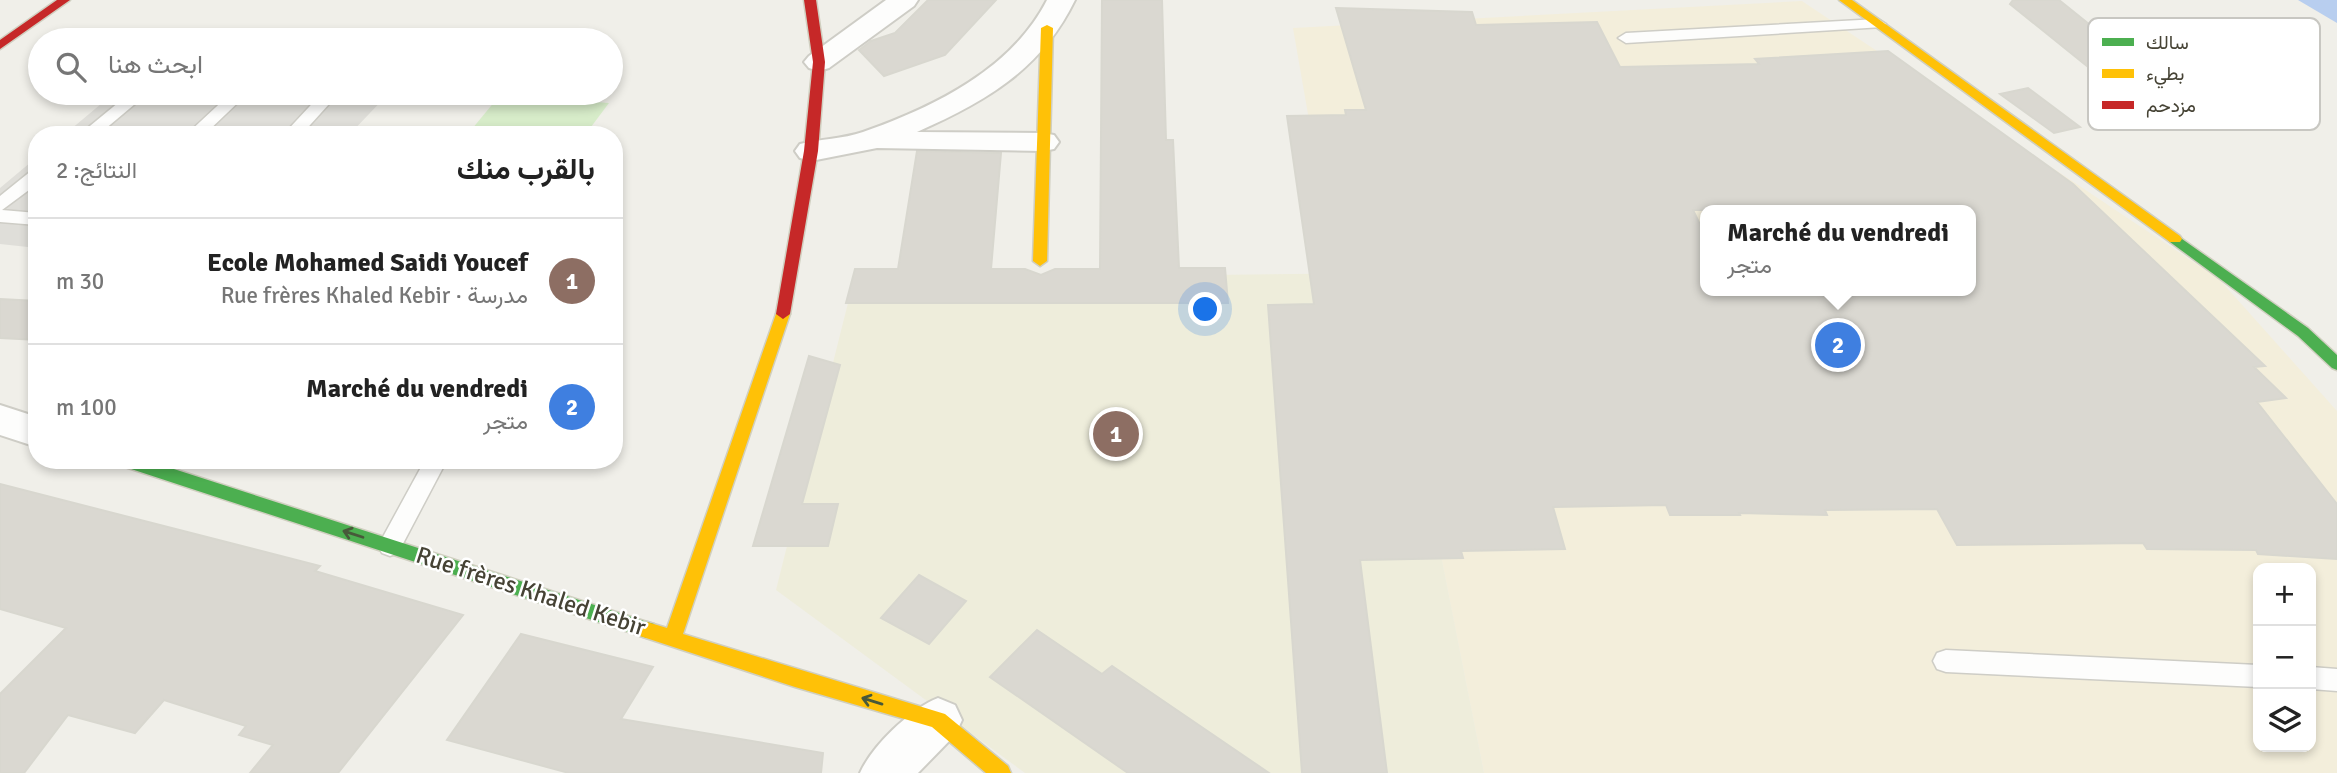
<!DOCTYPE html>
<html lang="ar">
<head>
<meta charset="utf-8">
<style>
	body { margin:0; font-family:Signika,Vazirmatn,sans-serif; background:#f2f2f2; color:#222; direction:rtl }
	.controls { position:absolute; right:21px; bottom:21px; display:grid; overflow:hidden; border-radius:14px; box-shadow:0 4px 10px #0003 }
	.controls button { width:63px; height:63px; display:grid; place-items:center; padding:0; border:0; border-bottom:2px solid #e0e0e0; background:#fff; color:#222; font:35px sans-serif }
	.you { position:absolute; left:1206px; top:310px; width:24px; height:24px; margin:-18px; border:5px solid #fff; border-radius:50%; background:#1a73e8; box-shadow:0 0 0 10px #1a73e833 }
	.badge { display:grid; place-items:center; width:46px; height:46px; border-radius:50%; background:#827f74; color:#fff; font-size:23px; font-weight:700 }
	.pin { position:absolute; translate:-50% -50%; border:4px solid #fff; box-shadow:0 2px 7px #0006 }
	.popup { position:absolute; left:1700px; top:205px; width:276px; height:91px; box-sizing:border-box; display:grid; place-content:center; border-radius:14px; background:#fff; filter:drop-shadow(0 2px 5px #0005); font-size:23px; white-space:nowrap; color:#767676 }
	.popup b { font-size:26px; color:#222 }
	.popup::after { content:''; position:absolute; left:50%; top:100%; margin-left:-14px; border:14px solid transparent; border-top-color:#fff }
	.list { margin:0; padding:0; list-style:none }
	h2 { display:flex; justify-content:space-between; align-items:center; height:91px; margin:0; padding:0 28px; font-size:30px }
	h2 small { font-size:23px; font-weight:400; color:#767676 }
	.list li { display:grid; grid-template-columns:46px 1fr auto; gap:21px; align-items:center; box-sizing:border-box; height:126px; padding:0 28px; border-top:2px solid #e0e0e0 }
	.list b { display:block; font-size:26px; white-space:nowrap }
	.list p { margin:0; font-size:23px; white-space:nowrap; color:#767676 }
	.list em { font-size:23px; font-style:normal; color:#767676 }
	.icon { flex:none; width:38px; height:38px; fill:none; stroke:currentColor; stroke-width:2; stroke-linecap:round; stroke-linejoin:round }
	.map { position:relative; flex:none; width:2337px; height:773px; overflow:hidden; direction:ltr }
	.search { position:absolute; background:#fff; box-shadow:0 4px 10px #0003; left:28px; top:28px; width:595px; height:77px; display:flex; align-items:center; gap:18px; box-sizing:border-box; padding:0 24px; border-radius:38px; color:#767676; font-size:26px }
	.panel { position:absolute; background:#fff; box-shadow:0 4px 10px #0003; left:28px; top:126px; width:595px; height:343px; border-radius:28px; direction:rtl }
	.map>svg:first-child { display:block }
	.commercial { fill:#f3eedb; fill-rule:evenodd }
	.education { fill:#eeeddb }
	.green { fill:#d7ecc9 }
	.parking { fill:#dfded9 }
	.water { fill:#b8ceef }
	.building { fill:#dad8d1; stroke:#d8d7cf; stroke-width:2; fill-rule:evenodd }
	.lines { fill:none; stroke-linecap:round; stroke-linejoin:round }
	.lane-casing { stroke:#cecdc6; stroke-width:3 }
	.street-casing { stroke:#cecdc6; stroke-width:4 }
	.fast-casing { stroke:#d0cfc0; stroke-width:3 }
	.slow-casing { stroke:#d0cfc0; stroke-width:3 }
	.jam-casing { stroke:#d0cfc0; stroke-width:3 }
	.lane { fill:#fdfdfc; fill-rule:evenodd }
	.street { fill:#fdfdfc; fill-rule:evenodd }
	.fast { fill:#4caf50; fill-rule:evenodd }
	.slow { fill:#ffc107; fill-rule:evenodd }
	.jam { fill:#c62828; fill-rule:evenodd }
	.oneway { stroke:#47593a }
	.labels { text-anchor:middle; stroke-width:5; stroke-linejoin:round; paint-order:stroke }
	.street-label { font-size:24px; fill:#464335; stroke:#fff }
	.key { fill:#fff; stroke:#c8c7c2; stroke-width:2 }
	.key-label { font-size:19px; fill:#464335 }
</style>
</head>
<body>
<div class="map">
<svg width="2337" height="773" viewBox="0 0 2337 773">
	<rect width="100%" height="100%" fill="#f0efe9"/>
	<!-- commercial -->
	<path class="commercial" d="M1802 1 2219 279 2337 411V773H1484L1385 274 1336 275 1293 28ZM1705 210H1971V291H1705ZM2258 568H2311V747H2258Z"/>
	<!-- education -->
	<path class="education" d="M1385 273 1484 773H1025L776 590 854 279Z"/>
	<!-- green -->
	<path class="green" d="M500 95 609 103 585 135H467Z"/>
	<!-- parking -->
	<path class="parking" d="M114 93H389L349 135H64Z
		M37 157V248L0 244V188Z"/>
	<!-- water -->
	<path class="water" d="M2298 0H2337V23Z"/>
	<!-- building -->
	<path class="building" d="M928 0H996L945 55 884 76 859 50 871 41 895 33Z
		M1102 0H1162L1166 140H1173L1179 268H1225L1228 303H846L855 269H898L917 151 1001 153 991 269H1025L1041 275 1055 269H1100Z
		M2013 0H2059L2166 86 2124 96 2010 4Z
		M1336 8 1472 12 1476 25 1597 22 1620 67 1759 64 1755 59 1888 51 2073 184 2265 366 2254 367 2286 398 2257 402 2337 504V559L2258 554 2256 550 2147 549 2143 543 1957 545 1937 509 1825 510 1827 515 1739 513 1740 515H1670L1666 505 1553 507 1565 549 1461 551 1463 558 1360 560 1387 773H1302L1268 305 1314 304 1287 116 1346 115 1345 110H1366ZM1693 210H1971V291H1705V235Z
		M2028 88 2080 127 2054 133 2000 94Z
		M0 299 37 301V340L0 338Z
		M809 356 840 365 802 504H838L828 546H753Z
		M0 484 320 566 315 571 463 615 338 773H250L273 745 239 735 246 726 164 700 135 733 68 715 24 773H0V694L66 628 0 609Z
		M919 575 966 601 929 644 881 618Z
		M1037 630 1102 674 1112 666 1269 773H1128L990 677Z
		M521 634 653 667 621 719 823 753 821 773H569L447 740Z"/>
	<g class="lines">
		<!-- lane casing -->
		<g class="lane-casing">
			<path id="lane" d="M1878 19 1886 24 1883 27 1626 43 1618 38 1626 33Z
				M130 93H148L98 135H79Z
				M231 93H248L204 135H186Z
				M322 93H339L301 135H283Z
				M37 170V184L2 210 37 213V225L0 222V196L31 171Z
				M425 460H447L398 553 390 556 382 553 378 546Z
				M1946 650 2258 665V687L1946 672 1937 669 1933 661 1937 653Z
				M2311 667 2337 669V691L2311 689Z"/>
		</g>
		<!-- street casing -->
		<g class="street-casing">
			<path id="street" d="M886 0H918L914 6 829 68 819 71 809 68 804 62 809 56Z
				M1047 0H1075C1041 70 985 102 917 132L1043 133 1054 135 1059 142 1054 149 1043 151 877 148 811 161 800 158 795 151 800 144C820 139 843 139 863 132 934 107 1012 69 1047 0Z
				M0 405 37 417V447L0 435Z
				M938 698 955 705 962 720 955 735 918 773H860C872 746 910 709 938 698Z"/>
		</g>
		<!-- fast casing -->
		<g class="fast-casing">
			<path id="fast" d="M2175 234 2308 328 2337 355V370L2332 368 2298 336 2170 242 2168 239 2170 236Z
				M117 460H146L647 622 654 624 656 630 654 636 647 638 119 465Z"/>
		</g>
		<!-- slow casing -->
		<g class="slow-casing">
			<path id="slow" d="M1839 0H1852L2180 236 2182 239 2180 242H2170Z
				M1047 25 1053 28 1047 261 1040 266 1033 261 1041 28Z
				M783 309 790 314 683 634 945 714 1008 766 1011 773H986L932 727 795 687 640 636 638 630 640 624 647 622 667 628 776 314Z"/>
		</g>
		<!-- jam casing -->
		<g class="jam-casing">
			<path id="jam" d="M57 0H70L0 49V40Z
				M804 0H816L825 62 818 151 790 314 783 319 776 314 804 151 813 62Z"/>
		</g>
		<!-- lane -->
		<use href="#lane" class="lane"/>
		<!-- street -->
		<use href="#street" class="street"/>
		<!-- fast -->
		<use href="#fast" class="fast"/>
		<!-- slow -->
		<use href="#slow" class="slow"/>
		<!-- jam -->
		<use href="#jam" class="jam"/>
	</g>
	<!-- one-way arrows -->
	<defs><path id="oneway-shaft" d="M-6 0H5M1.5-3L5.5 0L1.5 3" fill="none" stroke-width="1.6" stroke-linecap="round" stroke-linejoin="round" transform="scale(1.75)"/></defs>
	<g class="oneway">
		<use href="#oneway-shaft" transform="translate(353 534) rotate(-162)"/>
		<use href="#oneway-shaft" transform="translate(872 701) rotate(-163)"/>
	</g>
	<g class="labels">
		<!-- street labels -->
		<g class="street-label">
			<text transform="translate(531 591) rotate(18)" y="8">Rue frères Khaled Kebir</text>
		</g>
	</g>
	<!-- legend -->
	<rect x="2088" y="18" width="232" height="112" rx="10" class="key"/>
	<rect x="2102" y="38" width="32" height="8" fill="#4caf50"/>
	<rect x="2102" y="69" width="32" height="9" fill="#ffc107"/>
	<rect x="2102" y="101" width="32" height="8" fill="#c62828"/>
	<g class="key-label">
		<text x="2146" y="49">سالك</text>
		<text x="2146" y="80">بطيء</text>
		<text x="2146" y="112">مزدحم</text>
	</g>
</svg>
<div class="controls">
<button>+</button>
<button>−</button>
<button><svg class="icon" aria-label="layers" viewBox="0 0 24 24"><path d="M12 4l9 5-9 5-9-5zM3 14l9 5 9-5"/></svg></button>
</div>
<div class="you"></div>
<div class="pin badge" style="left:1116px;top:434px;background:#8d6e63">1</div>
<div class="pin badge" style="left:1838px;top:345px;background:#3f7fe0">2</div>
<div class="popup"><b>Marché du vendredi</b>متجر</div>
<div class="search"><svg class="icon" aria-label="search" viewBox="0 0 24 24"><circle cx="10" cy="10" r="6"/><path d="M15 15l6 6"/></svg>ابحث هنا</div>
<section class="panel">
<h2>بالقرب منك<small>النتائج: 2</small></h2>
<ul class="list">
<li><span class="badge" style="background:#8d6e63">1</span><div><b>Ecole Mohamed Saidi Youcef</b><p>مدرسة · Rue frères Khaled Kebir</p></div><em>30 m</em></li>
<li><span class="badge" style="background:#3f7fe0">2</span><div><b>Marché du vendredi</b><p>متجر</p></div><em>100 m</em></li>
</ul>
</section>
</div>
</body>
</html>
